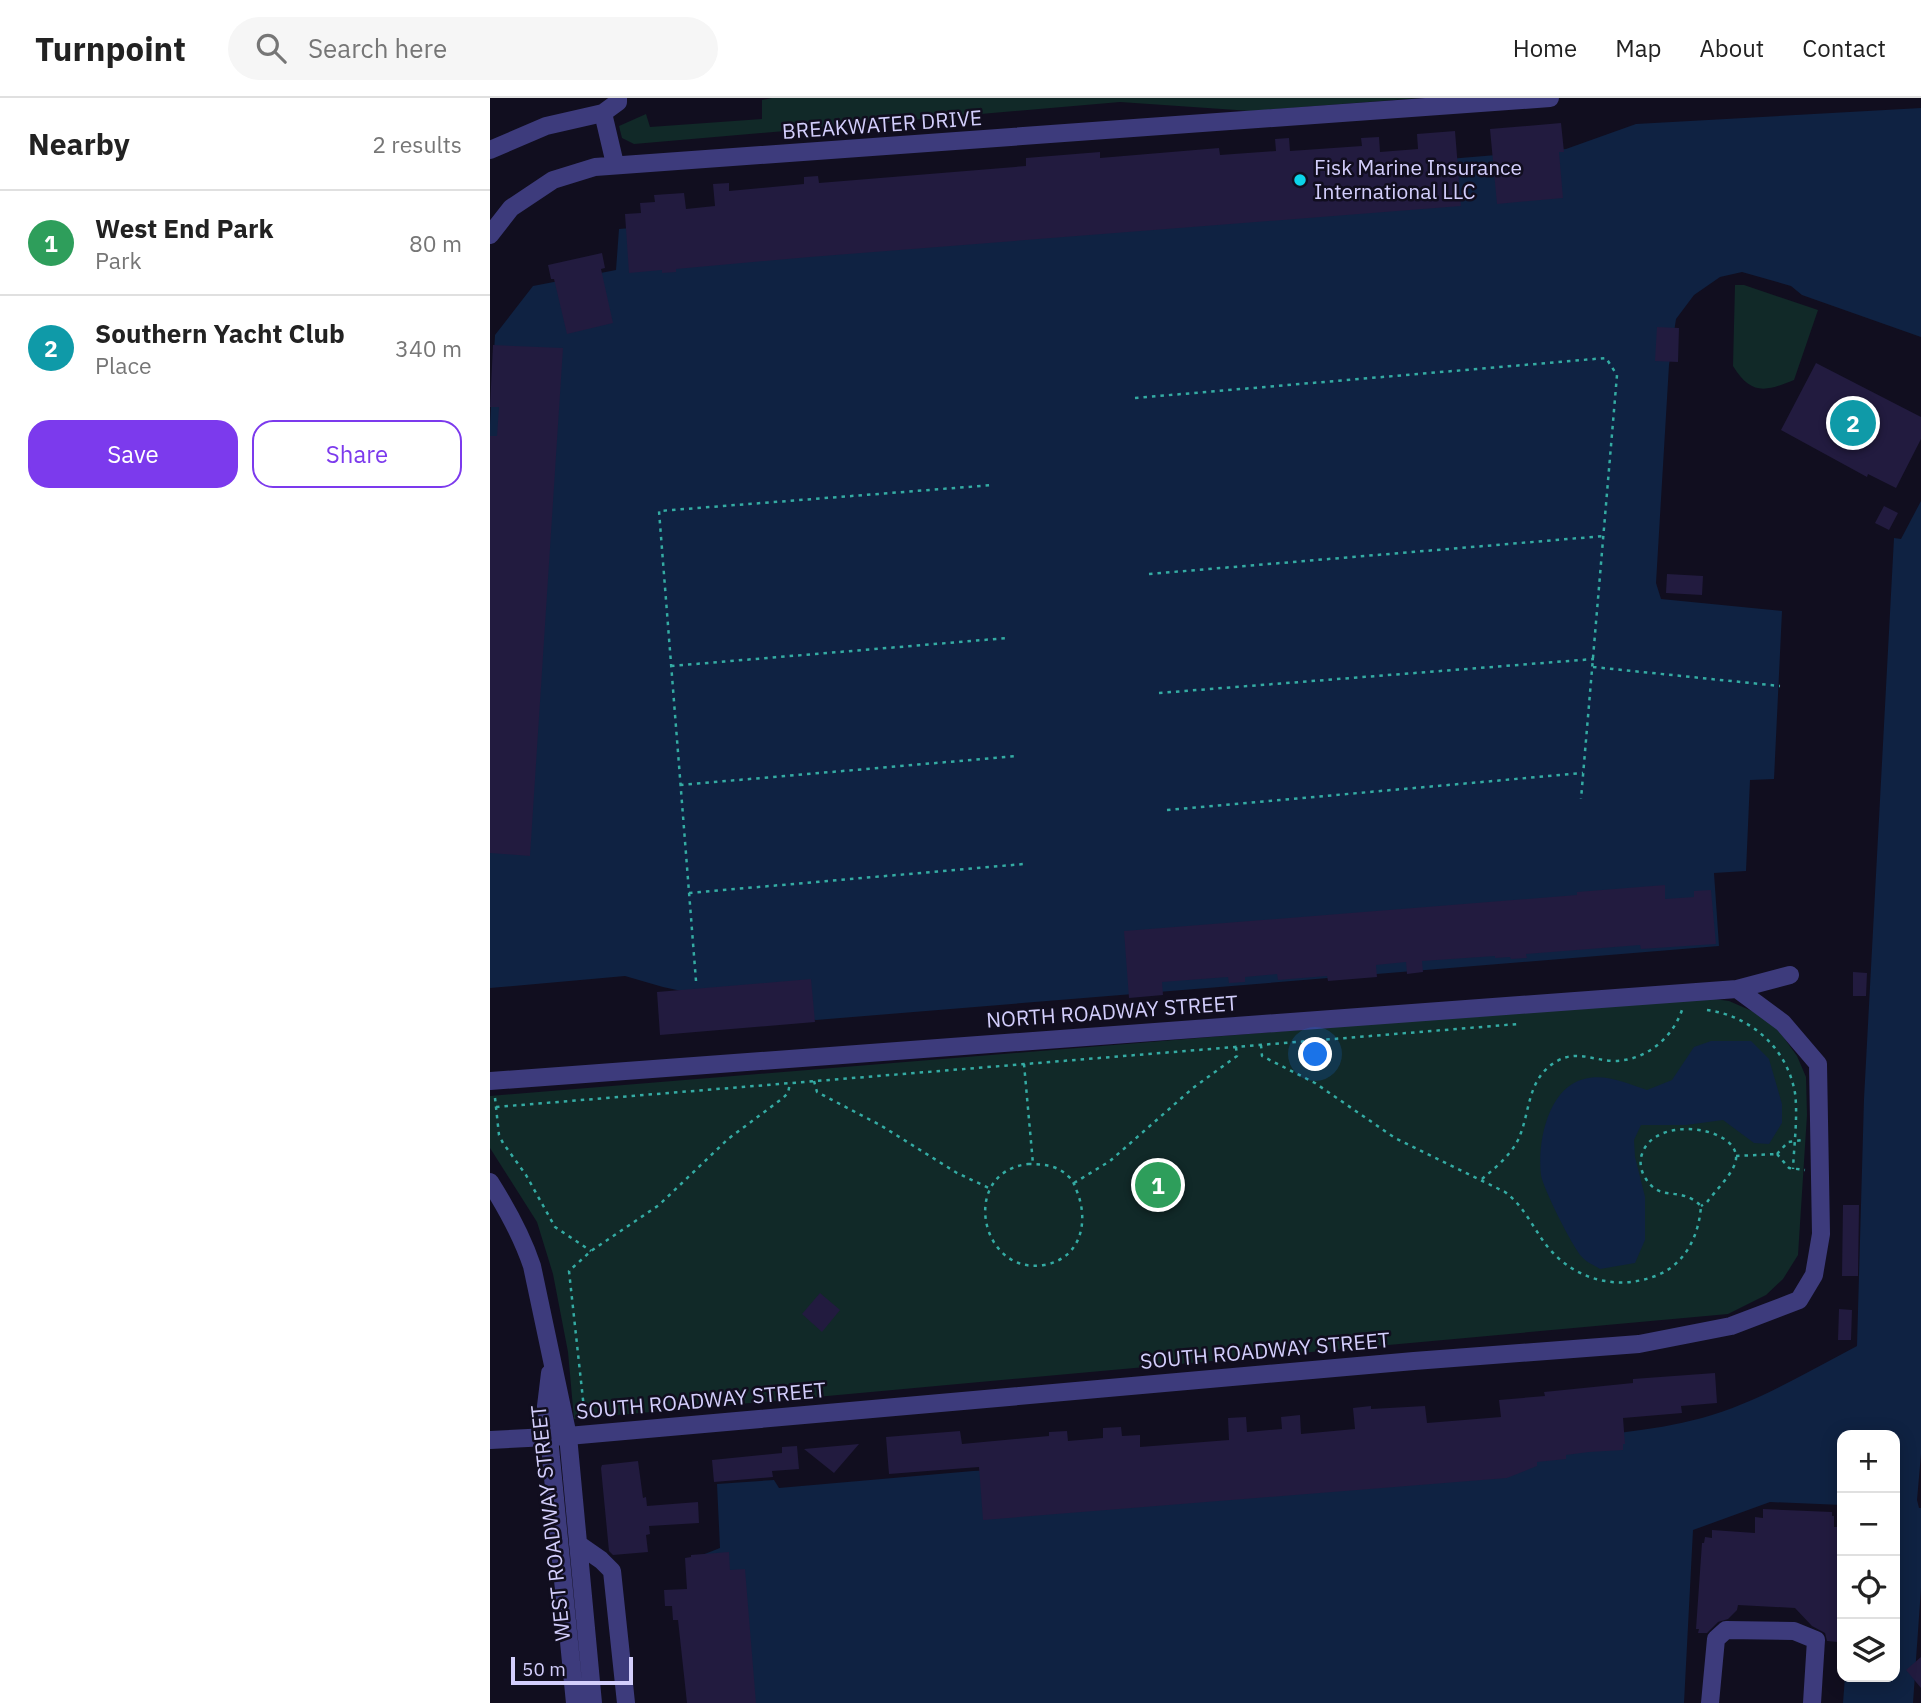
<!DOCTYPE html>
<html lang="en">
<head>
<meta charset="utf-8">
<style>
	body { margin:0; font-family:"IBM Plex Sans",sans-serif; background:#f6f6f6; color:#222 }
	.controls { position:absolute; right:21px; bottom:21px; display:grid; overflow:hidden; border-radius:14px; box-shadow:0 4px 18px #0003 }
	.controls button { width:63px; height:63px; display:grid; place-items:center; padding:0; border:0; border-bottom:2px solid #e0e0e0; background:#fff; color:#222; font:35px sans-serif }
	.scale { position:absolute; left:21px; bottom:18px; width:122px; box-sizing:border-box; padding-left:7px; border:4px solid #d3cefc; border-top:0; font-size:19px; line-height:24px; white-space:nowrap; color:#d3cefc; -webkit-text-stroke:5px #110e1f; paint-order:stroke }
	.you { position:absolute; left:826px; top:957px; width:24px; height:24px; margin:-18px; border:5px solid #fff; border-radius:50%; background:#1a73e8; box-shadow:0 0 0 10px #1a73e833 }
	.badge { display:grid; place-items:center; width:46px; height:46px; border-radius:50%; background:#7c3aed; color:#fff; font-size:23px; font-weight:700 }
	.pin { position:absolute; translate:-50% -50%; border:4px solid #fff; box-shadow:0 2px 7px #0006 }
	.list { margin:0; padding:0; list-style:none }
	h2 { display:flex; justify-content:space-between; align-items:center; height:91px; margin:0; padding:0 28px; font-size:30px }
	h2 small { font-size:23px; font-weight:400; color:#767676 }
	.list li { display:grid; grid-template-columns:46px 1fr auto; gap:21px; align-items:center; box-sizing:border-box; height:105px; padding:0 28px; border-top:2px solid #e0e0e0 }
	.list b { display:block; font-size:26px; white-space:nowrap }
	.list p { margin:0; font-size:23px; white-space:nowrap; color:#767676 }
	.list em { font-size:23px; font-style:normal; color:#767676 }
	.actions { display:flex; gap:14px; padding:21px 28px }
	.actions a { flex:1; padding:16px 0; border:2px solid #7c3aed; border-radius:21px; text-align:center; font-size:24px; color:#7c3aed }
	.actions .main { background:#7c3aed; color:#fff }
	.icon { flex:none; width:38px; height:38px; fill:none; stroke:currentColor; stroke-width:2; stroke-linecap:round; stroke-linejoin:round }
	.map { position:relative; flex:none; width:1431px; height:1605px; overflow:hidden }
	header { display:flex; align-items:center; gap:42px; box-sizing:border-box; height:98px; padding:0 35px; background:#fff; border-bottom:2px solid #e0e0e0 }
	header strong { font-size:33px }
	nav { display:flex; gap:38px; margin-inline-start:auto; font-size:24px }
	.search { width:490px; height:63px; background:#f6f6f6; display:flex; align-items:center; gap:18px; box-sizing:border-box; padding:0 24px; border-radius:38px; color:#767676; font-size:26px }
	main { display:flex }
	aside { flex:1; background:#fff }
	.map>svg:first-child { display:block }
	.green { fill:#112928 }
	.water { fill:#0f2242 }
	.building { fill:#221b3f }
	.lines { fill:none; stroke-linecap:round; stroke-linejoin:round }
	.path { stroke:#34aba3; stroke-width:2.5; stroke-dasharray:3.5 5; stroke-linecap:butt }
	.minor { stroke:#3d3b7c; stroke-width:18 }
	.poi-dot { fill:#0cd4ea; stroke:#110e1f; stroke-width:2.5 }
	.labels { text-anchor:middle; stroke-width:5; stroke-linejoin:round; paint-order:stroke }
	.street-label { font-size:21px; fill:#d3cefc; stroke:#110e1f }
	.poi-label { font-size:21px; fill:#d3cefc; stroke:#110e1f; text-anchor:start }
</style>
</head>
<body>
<header>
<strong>Turnpoint</strong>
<div class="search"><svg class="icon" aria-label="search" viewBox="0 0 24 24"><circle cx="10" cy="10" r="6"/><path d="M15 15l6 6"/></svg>Search here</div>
<nav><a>Home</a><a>Map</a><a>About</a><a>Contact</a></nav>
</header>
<main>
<aside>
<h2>Nearby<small>2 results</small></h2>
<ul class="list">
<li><span class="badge" style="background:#2e9e5b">1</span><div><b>West End Park</b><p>Park</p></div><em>80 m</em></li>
<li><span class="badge" style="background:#0f9aa8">2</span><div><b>Southern Yacht Club</b><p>Place</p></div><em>340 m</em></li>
</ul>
<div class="actions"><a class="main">Save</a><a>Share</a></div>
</aside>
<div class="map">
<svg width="1431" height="1605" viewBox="0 0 1431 1605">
	<rect width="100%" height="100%" fill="#110e1f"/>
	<!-- green -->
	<path class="green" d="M282 0H930L761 13 630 4 144 46 132 40 129 28 156 16 160 29 272 21V2Z
		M1245 187H1254L1328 212 1304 282C1275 294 1261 297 1243 268Z
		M1210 899 1239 903 1262 913 1284 926 1307 958 1316 979 1317 1017 1308 1157 1293 1181 1276 1197 1238 1216 84 1321 78 1254 63 1176 47 1124 0 1050V998Z"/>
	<!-- water -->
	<path class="water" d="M1431 10V239L1312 197 1301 188 1252 174 1230 179 1204 197 1186 221 1179 267 1166 485 1171 501 1292 513 1284 681 1260 682 1256 773 1224 775 1229 848 326 922 173 889 135 878 0 890V326L5 237 43 188 126 172 129 131 1076 51 1146 26Z
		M1431 403V1356L1427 1402 1429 1410H1431V1490L1423 1605H1353L1355 1579H1405V1337H1352V1407L1280 1404 1203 1432 1194 1605H213L202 1461 230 1450 227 1386 284 1382 289 1390 483 1373 1052 1343C1105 1337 1160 1334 1212 1320 1267 1305 1317 1274 1367 1248L1374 1001 1404 440 1411 441Z
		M1221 943H1261L1279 961 1292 1006V1025L1279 1046 1264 1045 1233 1022 1196 1027H1151L1144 1042 1145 1059 1155 1099V1142L1145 1165 1110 1171C1104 1167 1096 1164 1092 1159 1082 1148 1053 1090 1051 1077 1047 1044 1058 990 1094 981 1115 975 1138 986 1157 992L1182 982 1204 949Z"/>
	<!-- building -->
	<path class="building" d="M1071 25 1074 54H1069L1073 100 1007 106 1000 31Z
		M965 33 971 108 320 159 186 171V174L172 175V172L139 175 135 116 151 115 150 105 165 104 164 97 194 95 196 111 225 108 223 86 239 85V93L314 86V79L328 78 329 85 536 68V60L610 54V60L729 50 730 57 786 53 785 41 799 40 800 53 872 48 871 40 889 39 890 54 928 51 927 36Z
		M112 155 115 170 111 171 123 225 77 236 64 181H61L58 167Z
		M1167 229 1189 230 1188 264 1165 263Z
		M3 247 73 250 40 758 0 755V338H7L9 309H0Z
		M1326 265 1431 319V341L1406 390 1378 376 1377 379 1291 332Z
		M1394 408 1408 415 1399 432 1385 425Z
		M1177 476 1213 478 1212 497 1176 495Z
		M1175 787V801L1204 799V793L1221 792 1226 846 1151 851 1150 847 1036 856 1037 860 1021 861 1020 859 1005 860V858L932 863 933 874 917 876 916 864 886 867 887 879 838 883 837 878 788 882 787 876 755 879V884L739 885 738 879 672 884 673 897 639 900 634 833 1087 797V794Z
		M1363 874 1377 875 1376 898H1363Z
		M321 881 325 924 170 937 167 894Z
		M1353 1107H1369L1368 1178H1352Z
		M330 1195 350 1212 332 1234 312 1216Z
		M1349 1211 1362 1212 1361 1242H1348Z
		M1225 1275 1227 1305 1191 1308 1192 1315 1133 1320 1135 1346H1133V1352L1099 1354 1076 1357V1361L1047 1364V1368L1017 1380 493 1422 489 1369 399 1376 396 1339 470 1333 472 1346 559 1338V1334L577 1333 578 1343 613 1340V1330L631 1329 632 1338 650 1337V1349L739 1342 738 1320 756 1319 757 1334 792 1331 791 1319 810 1317 811 1336 865 1331 863 1310 881 1308V1311L935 1308 937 1325 1011 1319 1009 1302 1055 1298 1054 1294 1143 1285V1281Z
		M369 1346 344 1375 314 1351Z
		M307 1348 309 1371 282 1373 283 1379 224 1384 222 1362 292 1355V1349Z
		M148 1363 153 1400 156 1399 157 1408 208 1404 209 1425 159 1428 160 1436 156 1437 158 1454 123 1457 119 1453 111 1370 112 1367Z
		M1273 1411 1342 1414V1418H1344V1429H1352V1513L1351 1538H1349L1348 1544 1337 1543 1335 1535 1322 1528 1305 1510 1248 1507 1247 1512 1238 1521 1228 1524 1217 1535H1208L1209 1531H1206L1212 1445H1214L1215 1439 1222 1440V1432L1265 1435V1419L1273 1420Z
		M239 1454 240 1472 255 1471 266 1605H197L188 1522H183L182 1508H175L174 1492 197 1491 195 1460 201 1459V1457Z
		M1431 1559V1590L1416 1572Z"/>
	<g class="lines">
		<!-- path -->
		<path class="path" d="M645 300 1116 260 1127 277 1091 701
			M659 476 1114 438
			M181 568 517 540
			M1103 569 1290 588
			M669 595 1104 561
			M190 687 527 658
			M677 712 1093 675
			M199 795 534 766
			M206 883 169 413 503 387
			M1217 912C1261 918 1297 950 1305 995 1308 1017 1304 1048 1303 1071
			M771 947 772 958 825 985 905 1040 1015 1094C1034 1108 1043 1130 1057 1148 1085 1183 1129 1193 1168 1177 1196 1165 1209 1137 1211 1108 1190 1087 1171 1105 1156 1081 1151 1074 1149 1064 1152 1056 1165 1016 1249 1029 1246 1061 1245 1074 1225 1093 1217 1104L1211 1108
			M534 966 543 1066
			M324 983 327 994 390 1027 467 1075 499 1090
			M5 1000 9 1037 13 1045 36 1077 65 1129 101 1153
			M6 1009 1028 926
			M1287 1056 1299 1070 1315 1072
			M1287 1056 1298 1044 1313 1042
			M1246 1058 1287 1056
			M538 1066C552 1066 567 1067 578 1078 584 1083 585 1089 588 1096 599 1127 589 1161 554 1167 490 1178 469 1074 538 1066Z
			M992 1081C1005 1070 1020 1058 1028 1042 1041 1014 1036 981 1067 963 1087 952 1102 962 1123 963 1155 963 1182 941 1192 912
			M584 1085 620 1063 703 990 747 958 746 949
			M95 1320 79 1173 101 1153 169 1107 238 1041 293 1000 298 995 300 985"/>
		<!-- minor -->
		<path class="minor" d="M113 15 125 66
			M0 52 56 28 113 15 128 4V0
			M0 137 21 110 63 82 105 69 1060 0
			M0 983 1247 891 1300 877
			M0 1084C17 1111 32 1138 42 1168L78 1338 103 1605
			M60 1275 56 1308 85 1605
			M0 1342 78 1338 924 1263 1149 1246 1241 1228 1309 1202 1324 1177 1331 1136 1328 966 1293 925 1247 891
			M88 1446 111 1462 122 1473 136 1605
			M1220 1605 1226 1541 1236 1532 1304 1533 1326 1542 1322 1605"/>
	</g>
	<!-- markers -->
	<circle class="poi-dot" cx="810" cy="82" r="7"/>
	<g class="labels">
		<!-- street labels -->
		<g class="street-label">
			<text transform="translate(392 27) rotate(-4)" y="7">BREAKWATER DRIVE</text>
			<text transform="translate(622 914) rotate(-4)" y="7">NORTH ROADWAY STREET</text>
			<text transform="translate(775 1253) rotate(-5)" y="7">SOUTH ROADWAY STREET</text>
			<text transform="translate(211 1303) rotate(-5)" y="7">SOUTH ROADWAY STREET</text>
			<text transform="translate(61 1425) rotate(-96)" y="7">WEST ROADWAY STREET</text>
		</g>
		<!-- poi labels -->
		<g class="poi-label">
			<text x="824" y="77">Fisk Marine Insurance<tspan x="824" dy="24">International LLC</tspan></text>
		</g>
	</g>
</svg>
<div class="controls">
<button>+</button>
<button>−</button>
<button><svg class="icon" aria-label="locate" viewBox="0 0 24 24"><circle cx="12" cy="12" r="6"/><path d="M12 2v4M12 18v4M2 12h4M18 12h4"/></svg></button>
<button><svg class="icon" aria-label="layers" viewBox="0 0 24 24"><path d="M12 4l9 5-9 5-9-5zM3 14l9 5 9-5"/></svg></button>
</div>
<div class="scale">50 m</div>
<div class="you"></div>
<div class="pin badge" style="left:668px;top:1087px;background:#2e9e5b">1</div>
<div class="pin badge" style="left:1363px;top:325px;background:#0f9aa8">2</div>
</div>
</main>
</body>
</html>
